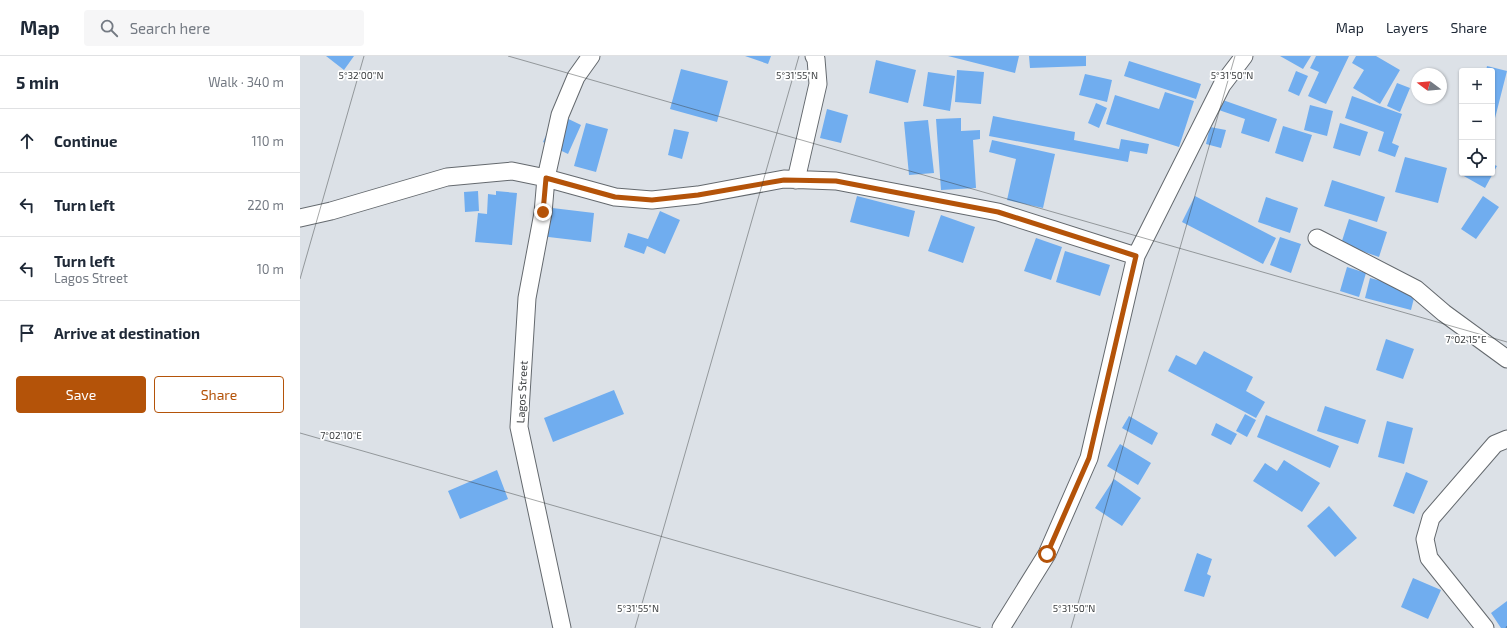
<!DOCTYPE html>
<html lang="en">
<head>
<meta charset="utf-8">
<style>
	body { margin:0; font-family:"Exo 2",sans-serif; background:#f6f6f7; color:#1f2937 }
	.controls { position:absolute; right:12px; top:12px; display:grid; overflow:hidden; border-radius:4px; box-shadow:0 1px 3px #0004 }
	.controls button { width:36px; height:36px; display:grid; place-items:center; padding:0; border:0; border-bottom:1px solid #e0e1e3; background:#fff; color:#1f2937; font:20px sans-serif }
	.compass { position:absolute; left:1111px; top:12px; width:36px; height:36px; border-radius:50%; background:#fff; box-shadow:0 1px 3px #0004; rotate:286deg }
	.stop { position:absolute; width:12px; height:12px; margin:-9px; border:3px solid #b45309; border-radius:50%; background:#fff }
	.stop.end { background:#b45309; border-color:#fff; box-shadow:0 1px 4px #0008 }
	.list { margin:0; padding:0; list-style:none }
	h2 { display:flex; justify-content:space-between; align-items:center; height:52px; margin:0; padding:0 16px; font-size:17px }
	h2 small { font-size:13px; font-weight:400; color:#747a83 }
	.list li { display:grid; grid-template-columns:26px 1fr auto; gap:12px; align-items:center; box-sizing:border-box; height:64px; padding:0 16px; border-top:1px solid #e0e1e3 }
	.list b { display:block; font-size:15px; white-space:nowrap }
	.list p { margin:0; font-size:13px; white-space:nowrap; color:#747a83 }
	.list em { font-size:13px; font-style:normal; color:#747a83 }
	.actions { display:flex; gap:8px; padding:12px 16px }
	.actions a { flex:1; padding:9px 0; border:1px solid #b45309; border-radius:4px; text-align:center; font-size:14px; color:#b45309 }
	.actions .main { background:#b45309; color:#fff }
	.icon { flex:none; width:22px; height:22px; fill:none; stroke:currentColor; stroke-width:2; stroke-linecap:round; stroke-linejoin:round }
	.map { position:relative; flex:none; width:1207px; height:572px; overflow:hidden }
	header { display:flex; align-items:center; gap:24px; box-sizing:border-box; height:56px; padding:0 20px; background:#fff; border-bottom:1px solid #e0e1e3 }
	header strong { font-size:19px }
	nav { display:flex; gap:22px; margin-inline-start:auto; font-size:14px }
	.search { width:280px; height:36px; background:#f6f6f7; display:flex; align-items:center; gap:10px; box-sizing:border-box; padding:0 14px; border-radius:4px; color:#747a83; font-size:15px }
	main { display:flex }
	aside { flex:1; background:#fff }
	.map>svg:first-child { display:block }
	.building { fill:#70adef }
	.lines { fill:none; stroke-linecap:round; stroke-linejoin:round }
	.street-casing { stroke:#64696e; stroke-width:19 }
	.street { stroke:#fff; stroke-width:17 }
	.route { stroke:#b45309; stroke-width:5 }
	.ticks { fill:none; stroke:#3a3d3f; stroke-width:1; stroke-opacity:0.45 }
	.labels { text-anchor:middle; stroke-width:3.5; stroke-linejoin:round; paint-order:stroke }
	.street-label { font-size:11px; fill:#3a3d3f; stroke:#fff }
	.ticks-label { font-size:10px; text-anchor:middle; fill:#3a3d3f; stroke:#fff; stroke-width:3.5; stroke-linejoin:round; paint-order:stroke }
</style>
</head>
<body>
<header>
<strong>Map</strong>
<div class="search"><svg class="icon" aria-label="search" viewBox="0 0 24 24"><circle cx="10" cy="10" r="6"/><path d="M15 15l6 6"/></svg>Search here</div>
<nav><a>Map</a><a>Layers</a><a>Share</a></nav>
</header>
<main>
<aside>
<h2>5 min<small>Walk · 340 m</small></h2>
<ul class="list">
<li><svg class="icon" aria-label="ahead" viewBox="0 0 24 24"><path d="M12 20V5M6 11l6-6 6 6"/></svg><div><b>Continue</b></div><em>110 m</em></li>
<li><svg class="icon" aria-label="left" viewBox="0 0 24 24"><path d="M17 20v-9H6M10 6l-5 5 5 5"/></svg><div><b>Turn left</b></div><em>220 m</em></li>
<li><svg class="icon" aria-label="left" viewBox="0 0 24 24"><path d="M17 20v-9H6M10 6l-5 5 5 5"/></svg><div><b>Turn left</b><p>Lagos Street</p></div><em>10 m</em></li>
<li><svg class="icon" aria-label="arrive" viewBox="0 0 24 24"><path d="M6 21V4h12l-3 4 3 4H6"/></svg><div><b>Arrive at destination</b></div></li>
</ul>
<div class="actions"><a class="main">Save</a><a>Share</a></div>
</aside>
<div class="map">
<svg width="1207" height="572" viewBox="0 0 1207 572">
	<rect width="100%" height="100%" fill="#dce1e7"/>
	<!-- building -->
	<path class="building" d="M26 0H54L44 14Z
		M445 0H471L468 8Z
		M648 0H719L715 17Z
		M729 0H786V10L730 12Z
		M980 0H1011L1003 13Z
		M1016 0H1049L1026 48 1008 40 1019 16 1010 12Z
		M1056 0H1076L1100 14 1080 48 1053 32 1064 14 1052 7Z
		M576 4 616 14 608 47 569 37Z
		M829 5 901 28 896 43 824 20Z
		M1187 10 1207 15 1193 70 1192 15H1186Z
		M381 13 428 25 417 66 370 53Z
		M657 14 684 16 681 48 655 46Z
		M996 15 1008 20 999 40 988 35Z
		M628 16 655 20 650 55 623 50Z
		M785 18 812 24 807 46 779 39Z
		M1097 27 1110 32 1100 56 1087 50Z
		M865 36 894 45 879 91 806 68 815 39 859 53Z
		M1052 40 1102 58 1092 87 1099 90 1095 101 1078 95 1084 76 1045 62Z
		M917 42 977 63 969 86 941 77 945 63 913 52Z
		M796 47 807 52 799 72 788 67Z
		M1010 49 1033 55 1027 80 1004 74Z
		M527 53 548 59 541 87 520 82Z
		M256 57 281 69 268 98 243 86Z
		M693 60 775 76 774 84 819 93 821 83 849 88 847 98 830 95 828 106 689 80Z
		M661 62V75L680 74V83L673 84 676 132 641 134 636 63Z
		M628 64 634 117 609 119 604 66Z
		M286 67 308 73 296 116 274 110Z
		M1040 67 1068 76 1060 100 1033 92Z
		M983 70 1012 79 1003 106 975 97Z
		M910 71 926 74 921 92 906 88Z
		M374 73 389 76 382 103 368 99Z
		M692 84 755 98 743 152 707 144 716 103 689 96Z
		M1105 101 1147 112 1138 147 1095 136Z
		M1192 108 1197 110 1185 132 1162 119 1163 117H1192Z
		M1032 124 1085 141 1077 166 1024 150Z
		M178 135 179 155 165 156 164 136Z
		M196 135 217 137 212 189 175 186 178 157 187 158 188 138 196 139Z
		M557 140 615 155 609 181 550 166Z
		M895 140 976 182 963 208 882 166Z
		M1183 140 1199 151 1176 183 1161 173Z
		M966 141 998 152 990 177 958 166Z
		M244 151 294 157 291 186 240 180Z
		M360 155 380 164 365 198 347 190 344 198 324 191 328 177 348 183Z
		M641 159 675 171 663 207 628 195Z
		M1049 163 1087 176 1079 201 1041 188Z
		M980 181 1001 188 991 217 970 209Z
		M736 182 762 191 751 224 724 215Z
		M765 195 810 209 800 240 756 226Z
		M1047 211 1066 217 1059 241 1040 235Z
		M1070 222 1116 234 1111 254 1065 242Z
		M1086 283 1114 293 1103 323 1076 314Z
		M904 295 953 321 946 335 965 346 956 362 868 315 876 299 896 309Z
		M314 334 324 358 253 386 244 362Z
		M1025 350 1066 364 1058 388 1017 375Z
		M945 358 956 364 947 381 936 375Z
		M966 359 1039 390 1030 412 957 381Z
		M829 360 858 377 852 389 822 372Z
		M1087 365 1113 372 1104 408 1078 401Z
		M916 367 937 378 931 389 911 379Z
		M820 388 851 407 838 429 807 410Z
		M984 404 1020 427 1002 456 953 425 965 407 977 415Z
		M197 414 208 443 160 463 148 435Z
		M1106 416 1128 425 1114 458 1093 450Z
		M814 423 841 442 822 470 795 452Z
		M1029 450 1057 482 1035 501 1007 470Z
		M897 497 912 503 907 518 911 520 904 541 884 535Z
		M1113 522 1141 534 1128 563 1101 551Z
		M1207 545V572H1201L1191 557Z"/>
	<g class="lines">
		<!-- street casing -->
		<g class="street-casing">
			<path id="street" d="M496 124 518 28 516 3 514 0
				M0 162 31 155 147 121 212 115 246 122 315 141 352 144 398 139 484 123 536 125 698 156 836 200
				M1017 182 1116 233 1144 257 1207 303
				M262 572 219 371 227 242 243 157 246 122 260 59 276 21 291 0
				M701 572 747 498 789 402 836 200 922 29 944 0
				M1185 572 1129 502 1125 483 1131 462 1195 388 1207 383"/>
		</g>
		<!-- street -->
		<use href="#street" class="street"/>
	</g>
	<g class="lines">
		<!-- route -->
		<path class="route" d="M243 156 246 122 315 141 352 144 398 139 484 124 536 125 698 156 836 200 789 402 747 498"/>
	</g>
	<!-- ticks -->
	<path class="ticks" d="M208 0 1207 286M0 223 64 0M0 377 681 572M335 572 499 0M771 572 935 0M1206 572 1207 570"/>
	<g class="labels">
		<!-- street labels -->
		<g class="street-label">
			<text transform="translate(222 336) rotate(-87)" y="4">Lagos Street</text>
		</g>
	</g>
	<g class="ticks-label">
		<text x="61" y="23">5°32'00"N</text>
		<text x="497" y="23">5°31'55"N</text>
		<text x="932" y="23">5°31'50"N</text>
		<text x="1166" y="287">7°02'15"E</text>
		<text x="41" y="383">7°02'10"E</text>
		<text x="338" y="556">5°31'55"N</text>
		<text x="774" y="556">5°31'50"N</text>
	</g>
</svg>
<div class="controls">
<button>+</button>
<button>−</button>
<button><svg class="icon" aria-label="locate" viewBox="0 0 24 24"><circle cx="12" cy="12" r="6"/><path d="M12 2v4M12 18v4M2 12h4M18 12h4"/></svg></button>
</div>
<svg class="compass" viewBox="-18 -18 36 36"><path d="M0-13l5 13h-10z" fill="#e53935"/><path d="M0 13l5-13h-10z" fill="#747a83"/></svg>
<div class="stop" style="left:747px;top:498px"></div>
<div class="stop end" style="left:243px;top:156px"></div>
</div>
</main>
</body>
</html>
